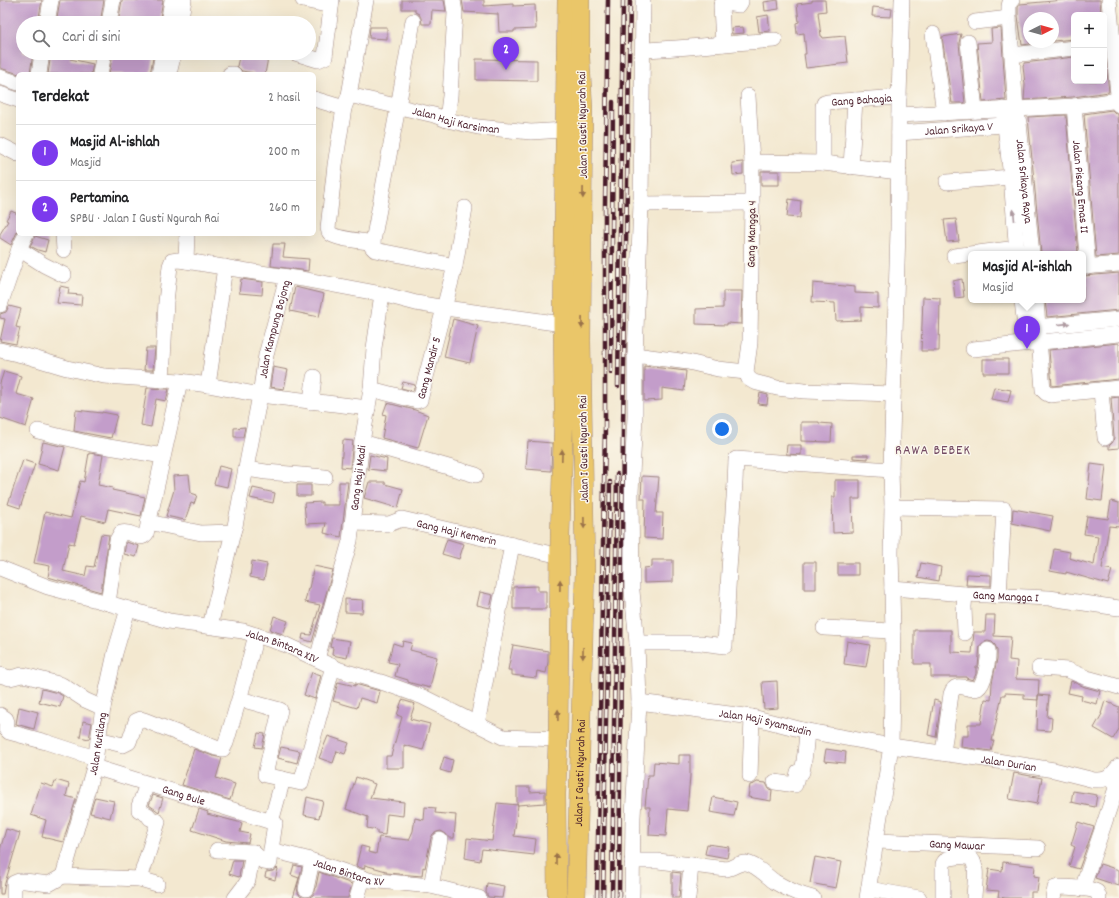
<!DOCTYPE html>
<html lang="id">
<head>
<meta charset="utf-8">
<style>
	body { margin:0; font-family:Dekko,sans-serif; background:#f2f2f2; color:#202124 }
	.controls { position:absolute; right:12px; top:12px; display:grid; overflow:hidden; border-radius:6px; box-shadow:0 4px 16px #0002 }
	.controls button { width:36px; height:36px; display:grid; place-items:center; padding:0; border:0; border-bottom:1px solid #e0e0e0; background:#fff; color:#202124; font:20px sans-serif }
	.compass { position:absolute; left:1023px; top:12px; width:36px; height:36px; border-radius:50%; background:#fff; box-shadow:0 4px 16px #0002; rotate:84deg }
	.you { position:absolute; left:722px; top:429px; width:14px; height:14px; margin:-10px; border:3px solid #fff; border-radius:50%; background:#1a73e8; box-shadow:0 0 0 6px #1a73e833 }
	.badge { display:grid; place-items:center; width:26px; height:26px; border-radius:50%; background:#7c3aed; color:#fff; font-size:13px; font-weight:700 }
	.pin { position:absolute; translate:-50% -33px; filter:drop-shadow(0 1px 2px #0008) }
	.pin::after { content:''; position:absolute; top:21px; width:14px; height:12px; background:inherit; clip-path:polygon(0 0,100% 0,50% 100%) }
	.popup { position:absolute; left:968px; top:251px; width:118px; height:52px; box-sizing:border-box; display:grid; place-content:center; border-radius:6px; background:#fff; filter:drop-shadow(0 1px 3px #0005); font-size:13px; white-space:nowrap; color:#757577 }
	.popup b { font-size:15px; color:#202124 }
	.popup::after { content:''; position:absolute; left:50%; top:100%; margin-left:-8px; border:8px solid transparent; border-top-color:#fff }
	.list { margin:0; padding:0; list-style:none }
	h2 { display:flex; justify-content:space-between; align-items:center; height:52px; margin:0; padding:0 16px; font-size:17px }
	h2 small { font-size:13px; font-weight:400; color:#757577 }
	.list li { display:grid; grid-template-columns:26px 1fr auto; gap:12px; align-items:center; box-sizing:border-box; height:56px; padding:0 16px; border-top:1px solid #e0e0e0 }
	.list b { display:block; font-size:15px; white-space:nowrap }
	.list p { margin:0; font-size:13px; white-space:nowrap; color:#757577 }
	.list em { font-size:13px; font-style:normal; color:#757577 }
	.icon { flex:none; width:22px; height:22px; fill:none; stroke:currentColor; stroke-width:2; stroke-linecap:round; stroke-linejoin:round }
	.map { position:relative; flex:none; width:1119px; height:898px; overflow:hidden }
	.search { position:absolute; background:#fff; box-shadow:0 4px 16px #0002; left:16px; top:16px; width:300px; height:44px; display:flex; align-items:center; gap:10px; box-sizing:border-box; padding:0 14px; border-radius:22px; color:#757577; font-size:15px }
	.panel { position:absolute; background:#fff; box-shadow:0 4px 16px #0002; left:16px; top:72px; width:300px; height:164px; border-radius:6px }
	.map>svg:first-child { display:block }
	.building { fill:#c39dca }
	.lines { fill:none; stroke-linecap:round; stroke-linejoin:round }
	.minor-casing { stroke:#9e847e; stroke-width:16 }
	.major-casing { stroke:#9e847e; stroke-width:20 }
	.minor { stroke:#fff; stroke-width:15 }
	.major { stroke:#eac669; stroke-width:19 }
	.rail-casing { stroke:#4a1f2b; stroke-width:4.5 }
	.rail { stroke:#fbf7ec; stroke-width:3; stroke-dasharray:9; stroke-linecap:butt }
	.oneway { fill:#9a724a }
	.oneway2 { fill:#ae9aa0 }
	.labels { text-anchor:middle; stroke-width:3; stroke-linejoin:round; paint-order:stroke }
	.street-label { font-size:12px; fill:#4a1f2b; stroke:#fbf7ec }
	.quarter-label { font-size:14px; letter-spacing:1px; fill:#744b63; stroke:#fbf7ec }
</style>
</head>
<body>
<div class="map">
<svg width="1119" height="898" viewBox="0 0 1119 898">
	<rect width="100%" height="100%" fill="#fbf7ec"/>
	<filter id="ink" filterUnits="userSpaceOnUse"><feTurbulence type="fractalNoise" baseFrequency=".025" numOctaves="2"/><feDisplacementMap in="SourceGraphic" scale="8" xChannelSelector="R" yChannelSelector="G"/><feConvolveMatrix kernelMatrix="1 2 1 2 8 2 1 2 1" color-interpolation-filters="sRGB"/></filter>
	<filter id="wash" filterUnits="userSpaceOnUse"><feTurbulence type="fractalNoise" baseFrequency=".012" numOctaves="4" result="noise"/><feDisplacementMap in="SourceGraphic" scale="16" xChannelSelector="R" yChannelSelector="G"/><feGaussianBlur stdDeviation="0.9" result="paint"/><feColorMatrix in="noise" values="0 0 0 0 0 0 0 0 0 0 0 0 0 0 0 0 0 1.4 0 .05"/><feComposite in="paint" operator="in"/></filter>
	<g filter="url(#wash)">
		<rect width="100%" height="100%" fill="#f3e8d0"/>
		<g id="blocks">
			<!-- building -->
			<path class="building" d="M0 0H42L38 23H23V53H33L30 74H19L0 68Z
				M60 0H104L100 23H56Z
				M122 0H163L159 23H118Z
				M402 0H444L446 11 432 10 431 24H422L421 18 419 14 415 12V9H402Z
				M462 0H484V6L513 4V6L535 5 536 29 514 30V32H499L498 14 464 12Z
				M778 0 779 9 765 11 764 2Z
				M812 0H825L826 11 818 12 821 36H822L823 38 845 36 848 63 806 68 804 54H806L804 33 797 34 796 23 799 22 797 4 812 2Z
				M1064 0H1100L1101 15H1074V39L1053 41V18H1029V42H1047L1022 45 1018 16V7L1020 4Z
				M873 7 892 9 891 17 872 16Z
				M768 15 770 31 759 32 757 17Z
				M370 27H387V39L369 38Z
				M743 27 744 33 732 34 731 28Z
				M1001 28 1006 100 983 102 977 43 992 42 991 29Z
				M961 34 959 43 965 103H952L942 37Z
				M1104 42 1109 92 1073 97 1024 100 1025 85 1023 65 1024 64V63L1074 57V81H1104Z
				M51 53H71L70 59 93 64 91 74H48Z
				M113 53H154L150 74H109Z
				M240 53 268 58 265 74H253V73L242 71 237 66Z
				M476 59 537 60V81L476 80Z
				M1112 110 1115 113 1118 114 1119 128V255L1096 257 1084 114Z
				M1066 115 1078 254H1041L1028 117Z
				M743 162V174L733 175 732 163Z
				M761 171H779V185H761Z
				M789 199 801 201 800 218 787 217Z
				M11 211 18 214V230L11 245 0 238V234L8 221 6 220Z
				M956 219 959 241 947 242 944 220Z
				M35 236 48 240 45 252 38 250 30 246Z
				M273 244H285L283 257 309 259 308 271 271 266Z
				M1119 273V310L1047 317 1045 300H1083V276Z
				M241 279 263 282 262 295 239 293Z
				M962 279 964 297 955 298 953 281Z
				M813 283 855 287V293L878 294V308L861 307V320L836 321 835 303 812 302Z
				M60 286 69 288 68 294 82 295 81 305 57 303Z
				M295 287 324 294 319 317 290 311Z
				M723 291H742L741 324 727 323V325L696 324V309L723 308Z
				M923 297 940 298 939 351H921Z
				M9 306 21 309 16 327 20 328 16 344 0 341 5 319 0 318V314L6 312Z
				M453 319 478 326 470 363 444 357Z
				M1119 343V379L1052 386 1049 350Z
				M146 348H155L153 370H144Z
				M983 359H1008V373H983Z
				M644 366 686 371 684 391 662 388V400L644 401Z
				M273 367 288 370 284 389 270 387Z
				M4 371 21 376 16 394 34 399 26 427 0 418V383Z
				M403 382 415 385 413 391 401 388Z
				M994 387 1011 390 1008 402 991 399Z
				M147 388 169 389 166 401 156 399 151 427 141 425Z
				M760 393 768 395 767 405 758 404Z
				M1119 397V448L1109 449V446L1113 442 1114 437 1111 398Z
				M387 403 415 410 428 415 418 448 382 438 386 415 383 414Z
				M76 410 102 413V412L117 415 111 438 74 431Z
				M801 422H819V423L832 424 831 442 801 441Z
				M245 427 243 437H234V428Z
				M343 440 353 441 350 468 341 467Z
				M528 441 552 443 551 471 526 469Z
				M43 442 65 447 59 470 38 464Z
				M787 445H801V455L786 454Z
				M89 453 103 455 98 485 113 488 112 490 145 497 141 516 108 509 105 522 81 516 74 544 69 543 63 571 85 576 87 566 94 567 101 534 109 535 101 592 48 577 50 566 34 563 45 512 71 518 80 481 84 482Z
				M370 455 387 459 386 471 368 469Z
				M853 455H868V459L853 458Z
				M23 460 35 464 20 508 8 504Z
				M1091 464 1106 466 1102 501 1087 499Z
				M219 466 231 469 227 487 214 484Z
				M189 475 191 493 197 495 194 504 191 503 185 520 166 516 174 490 173 476Z
				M642 476 659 477 656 513H663L662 539 644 538 645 499H641Z
				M835 480H860V499H852L853 532 833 533 832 497H835Z
				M339 482H348L341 537 324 533 326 523 306 524 304 503 322 502V505H339Z
				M369 482H385V484L403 489 398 508 364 498Z
				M297 485H311V496H297Z
				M253 488 275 493 273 503 250 498Z
				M1111 501 1119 503V527L1109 526 1102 568 1112 570 1108 584 1066 572V574L1050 571 1054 549 1070 552 1069 558 1094 565 1098 536 1084 534 1087 516 1108 519Z
				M1013 509 1053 516 1050 531 1012 523Z
				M447 539 464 544 459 559 442 554Z
				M126 542 139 546 136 557 124 554Z
				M652 560H673V582L644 583V568L652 567Z
				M252 561 267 564 264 580 250 577Z
				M804 562H816V589H804Z
				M838 563H858V575H838Z
				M921 563 941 567 939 581 918 577Z
				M314 566 333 570 312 642 302 639 303 634 311 635 320 605 305 602 308 588H309Z
				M967 574 991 575V586L966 585Z
				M538 586V591H546V609H513V587Z
				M480 592 493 595 490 608 477 605Z
				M345 599 363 600 362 613 345 612Z
				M986 615H995L994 636 1011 637 1009 660 1017 661 1016 679 1039 680 1038 700 1024 699V694L1005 693V695H1002L992 741H994L991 751 961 747 962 736H968V724H981L985 699 991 700 992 683 997 659V650L995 645 992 642 988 641 984 642 980 645 978 667H976V674L973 680 966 678V677H931V664H914V630H951V652L972 653 974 632H985Z
				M274 616 288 621 283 634 270 630Z
				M332 638 350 641 347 658 332 655 333 648 330 647Z
				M403 641 412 643 410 650 437 657 430 688 411 683 408 682V680L395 676 398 664 388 662 393 643 402 646Z
				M847 641 870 645 866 667 844 664Z
				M513 645 548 651V662L546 673 537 671 536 678 512 675V670H508Z
				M312 672 321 675 315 699 304 695Z
				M777 681 778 708 764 709 762 682Z
				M1071 681 1085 687 1100 691 1097 704 1081 700 1082 696 1068 693Z
				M338 682 355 686V684L380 691 377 703 360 698 357 708 333 701Z
				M42 689 58 693 63 696 60 707 39 702Z
				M1038 695 1049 696 1047 717 1052 718 1051 731 1037 730Z
				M402 700 415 704 410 719 430 724 423 750 404 745V768H386V756H391L402 717 397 715Z
				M934 700 941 702 936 737 928 735Z
				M1105 701 1119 707V729L1113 739 1094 728 1102 714H1101Z
				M19 707 38 712 34 729 16 724Z
				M83 721 92 723 89 739 80 737Z
				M258 733 265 734 262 748 255 747Z
				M328 736 349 743 345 754 337 751 333 763 319 758Z
				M281 747 300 751 297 763 278 758Z
				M194 749 213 756 222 758 216 778 235 784 230 800 182 785Z
				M826 749 846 752 845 763 824 761Z
				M679 755H690V776L687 811 668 809 666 836 649 835 650 807H645L648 775H653L654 762 679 764Z
				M444 757 453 760 450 773 440 770Z
				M1014 773 1042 778 1037 804 1009 799Z
				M356 777 375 784 370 798 404 802 403 816 387 814 385 835 377 834V830L367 828 368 817 346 809Z
				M56 780 69 784 66 796 76 799 63 842 42 837 46 820 31 815 41 783 53 787Z
				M757 782 766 783 769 789 772 790 771 801 748 797 750 785 754 784Z
				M517 787H530V792L545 791V803L517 805Z
				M1073 791 1097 795 1095 807 1071 802Z
				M153 795 163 798 159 812 149 805Z
				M95 797 114 801 110 818 90 813Z
				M307 797 323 801 319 818 304 815Z
				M713 797 737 802 734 816 710 812Z
				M497 803 518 805 514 836 536 839 534 855 482 849 480 861 465 858 467 838 492 841Z
				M425 807 436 808 435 813 456 815 454 838H449L446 834 441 831 437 832 433 834 431 838 425 868 423 867 422 876 386 873V871L365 865 364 869 356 866 361 846 369 848 368 852 376 854 379 837 409 840 413 831 415 818 424 820Z
				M199 809 208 812 207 814 242 823 240 832 250 834 248 843 226 841 192 830Z
				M1078 822 1094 827 1079 869 1069 866 1075 847 1071 845Z
				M6 829 20 833 5 883 3 894H0V850Z
				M707 844 729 847 727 858 705 854Z
				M815 857 841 862 836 888 810 883Z
				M233 860H242L239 877 229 874Z
				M1003 862 1035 866 1034 876 1039 877 1037 892H1031V898H1005L998 897 999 891 986 890 989 869 1002 871Z
				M1100 864 1119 870V886L1095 878Z
				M294 865 302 867 297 888 298 892 300 896 304 898H308L313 895 315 891 319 872 352 884 348 898H293L299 878 291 875Z
				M277 868 278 869 275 880 265 877 266 872 273 871Z
				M672 872 681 873 679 898H672Z
				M487 883 504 886 502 898 488 897 486 892Z"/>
		</g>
	</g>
	<g filter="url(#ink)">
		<use href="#blocks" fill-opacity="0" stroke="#9e847e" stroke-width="1"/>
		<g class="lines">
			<!-- minor casing -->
			<g class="minor-casing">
				<g id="minor">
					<path d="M303 0 331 6"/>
					<path d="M366 0 349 95 344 108 335 165 328 228C329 231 328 232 331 234 337 239 364 241 373 243"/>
					<path id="s1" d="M1012 0 1010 2 1009 6V18L1016 109 1019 123 1032 254"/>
					<path d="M1109 0 1119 105"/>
					<path d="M413 21 398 107 372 247 375 250 455 266"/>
					<path d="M975 22 1009 18"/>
					<path d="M47 23 51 0"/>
					<path d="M109 23 113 0"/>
					<path d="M168 23 172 0"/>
					<path d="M180 23 184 0"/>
					<path d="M933 34 944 113"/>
					<path d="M968 42 975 111"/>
					<path d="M723 44 721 5 723 3 739 5 741 2V0"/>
					<path d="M643 50C687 48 731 43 775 40"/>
					<path d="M295 53 318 60 325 57 332 0"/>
					<path d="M1012 55 1074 48"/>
					<path d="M39 74 42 53"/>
					<path d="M100 74 104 53"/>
					<path d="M159 74 163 53"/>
					<path d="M169 74 174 53"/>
					<path d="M230 74H234"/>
					<path d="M0 77 18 83"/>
					<path d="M0 94 18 100"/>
					<path id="s2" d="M349 95 434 115 447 120 478 127 531 132 565 130"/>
					<path d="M748 96 752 162V203L750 343 746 372 749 379 754 382 777 388 804 391 893 394"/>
					<path d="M314 99 344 108"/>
					<path id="s3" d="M1074 106 1088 267"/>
					<path d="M1003 109 1011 177 1017 254"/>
					<path d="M899 115 1074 106 1119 100"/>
					<path d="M447 120 450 96 455 13 453 0"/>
					<path id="s4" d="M899 133 1016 124"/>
					<path d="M0 145 18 154"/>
					<path d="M752 162 823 163 899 172"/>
					<path id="s5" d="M823 163V106L824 103 827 102 899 97"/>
					<path d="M851 167 855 100"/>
					<path d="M947 182 1011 177"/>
					<path d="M641 204 752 203"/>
					<path d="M63 234 64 250"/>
					<path d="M19 249 44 265 64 275"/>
					<path d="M954 256 1017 248"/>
					<path d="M186 261 187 234"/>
					<path d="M1083 267 1119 264"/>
					<path d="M1022 300 1025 328V338"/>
					<path d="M1036 300 1043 390 1046 393 1050 395 1119 388"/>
					<path d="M0 305 19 249 26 234"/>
					<path d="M1025 328 1119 319"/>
					<path d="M973 349 1119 334"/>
					<path d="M0 350 30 357 67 368 104 376 180 381 208 385 260 395 368 408"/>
					<path d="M635 355 688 362 718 369 746 372"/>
					<path d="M162 380 166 302 170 266 172 261 178 260 186 261 267 274 302 279 382 294 416 303 445 308 563 324"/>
					<path d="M208 385 225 267"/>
					<path id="s6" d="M371 389 417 401 420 400 455 266 465 208"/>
					<path d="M1101 390 1105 438"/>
					<path d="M311 402 314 377"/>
					<path d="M38 431 91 444 163 456"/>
					<path d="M362 442 476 475"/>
					<path d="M246 469 266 472 325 477"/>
					<path d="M892 507 1004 509 999 596"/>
					<path d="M148 522 201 533 233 532"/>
					<path id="s7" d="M352 523 389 524 402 519 560 556"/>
					<path id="s8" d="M0 568 48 587 108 603 169 621 243 631 284 644 340 670 384 683 423 697 503 737 558 739"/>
					<path id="s9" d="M892 588 965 594 1049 598 1119 608"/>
					<path d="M965 594 964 607 965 633"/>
					<path d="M108 603 117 540 121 533C133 530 139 542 146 534L180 381"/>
					<path id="s10" d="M210 626 233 532 235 526 260 395 266 355 287 277"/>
					<path d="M824 628 893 631"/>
					<path d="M637 643H701L725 646 729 570 735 483 736 459 891 470"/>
					<path id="s11" d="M317 659 350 541 362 442 371 389 374 348 382 294"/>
					<path d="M1039 668 1068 670 1087 678 1109 684 1119 687"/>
					<path d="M0 675 10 678 22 675 28 676 62 685 85 700 103 708"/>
					<path d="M240 699 280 710 265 775 283 779"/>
					<path id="s12" d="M639 702 752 717 807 731 891 746 991 760 1054 770 1094 780C1108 781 1111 776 1119 766"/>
					<path d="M0 715 6 719 7 722 6 729 9 732 46 742 95 758"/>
					<path d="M477 724 512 545"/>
					<path d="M98 739 123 745 129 742 136 721 141 719 144 720 216 748 223 749 226 743 242 689 256 635"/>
					<path d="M943 753 951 694C956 679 968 692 978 688 985 684 989 658 988 650"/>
					<path id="s13" d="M94 767 275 823 271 850 307 859 369 880 431 886 479 898"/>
					<path d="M750 776 752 717"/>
					<path d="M775 782 795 785 798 772H802C805 759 806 745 807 731"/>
					<path d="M271 822 283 779 301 783 333 666"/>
					<path id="s14" d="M877 841 1038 848"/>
					<path d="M217 850 253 852 264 862 270 863 271 850"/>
					<path d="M632 861H658L726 869C733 868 739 862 746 863 755 864 768 877 775 882 787 889 799 895 813 898"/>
					<path id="s15" d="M63 876 94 767 103 708 115 653 128 609"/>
					<path d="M140 879 158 822 150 818 148 815 139 810V806L147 784"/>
					<path d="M431 886 440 840"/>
					<path d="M306 889 312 861"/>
					<path d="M869 889 919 898"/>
					<path d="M1082 889 1103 827 1115 791 1119 772"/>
					<path d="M14 898V883L19 881H25L49 884 63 876 140 879 157 884"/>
					<path d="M235 898 245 885 248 880 253 852"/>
					<path d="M357 898 363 878"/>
					<path d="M632 898 633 817 639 702 637 643 632 591 631 493 635 417V355L641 204 643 0"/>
					<path d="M688 898 691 865"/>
					<path d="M867 898 891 746 893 631 891 553 892 507 891 470 898 230 899 97 902 0"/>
					<path d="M943 898V864C946 858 950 858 957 857 961 857 966 856 970 858 979 862 974 889 974 898"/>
					<path d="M1053 898 1055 888 1058 887C1066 887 1091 888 1097 892 1098 894 1099 896 1099 898"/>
				</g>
			</g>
			<!-- major casing -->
			<g class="major-casing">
				<g id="major">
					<path d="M557 898 556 794 558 739 560 536 564 410 563 324 566 57 567 0"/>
					<path id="s16" d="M576 898 585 570 581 341 583 107 580 58V0"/>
				</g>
			</g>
			<!-- minor -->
			<use href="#minor" class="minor"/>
			<!-- major -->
			<use href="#major" class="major"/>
			<!-- rail casing -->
			<g class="rail-casing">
				<path id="rail" d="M611 372 613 102
					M618 386 623 0
					M597 898 605 427V204L608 0
					M603 898 610 482
					M612 898 617 474
					M619 898 623 426 630 0"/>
			</g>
			<!-- rail -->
			<use href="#rail" class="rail"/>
		</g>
		<!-- one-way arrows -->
		<defs><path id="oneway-solid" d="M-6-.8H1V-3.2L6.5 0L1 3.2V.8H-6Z"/></defs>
		<g class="oneway">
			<use href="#oneway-solid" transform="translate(583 193) rotate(91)"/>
			<use href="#oneway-solid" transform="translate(582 323) rotate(91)"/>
			<use href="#oneway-solid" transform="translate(562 455) rotate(-88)"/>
			<use href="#oneway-solid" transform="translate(584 523) rotate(89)"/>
			<use href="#oneway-solid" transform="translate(560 585) rotate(-89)"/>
			<use href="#oneway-solid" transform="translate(583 653) rotate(91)"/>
			<use href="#oneway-solid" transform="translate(558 715) rotate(-89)"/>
			<use href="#oneway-solid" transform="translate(556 859) rotate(-90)"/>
		</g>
		<g class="oneway2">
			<use href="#oneway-solid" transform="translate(1014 215) rotate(-95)"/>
			<use href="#oneway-solid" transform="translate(1064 324) rotate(-6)"/>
		</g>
	</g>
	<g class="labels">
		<!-- street labels -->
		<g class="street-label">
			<text dy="4" stroke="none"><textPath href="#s5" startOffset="98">Gang Bahagia</textPath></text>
			<text dy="4" stroke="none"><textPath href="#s2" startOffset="110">Jalan Haji Karsiman</textPath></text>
			<text transform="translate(582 125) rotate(-91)" y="4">Jalan I Gusti Ngurah Rai</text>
			<text dy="4" stroke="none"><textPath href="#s4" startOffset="60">Jalan Srikaya V</textPath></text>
			<text dy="4" stroke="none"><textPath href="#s1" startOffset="183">Jalan Srikaya Raya</textPath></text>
			<text dy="4" stroke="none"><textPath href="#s3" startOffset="81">Jalan Pisang Emas II</textPath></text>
			<text transform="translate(751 234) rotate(-89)" y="4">Gang Mangga 4</text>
			<text dy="4" stroke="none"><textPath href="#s10" startOffset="304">Jalan Kampung Bojong</textPath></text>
			<text dy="4" stroke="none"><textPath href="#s6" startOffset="84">Gang Mandir 5</textPath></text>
			<text transform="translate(583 449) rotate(-91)" y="4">Jalan I Gusti Ngurah Rai</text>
			<text dy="4" stroke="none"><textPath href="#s11" startOffset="186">Gang Haji Madi</textPath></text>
			<text dy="4" stroke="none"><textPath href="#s7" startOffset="107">Gang Haji Kemerin</textPath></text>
			<text dy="4" stroke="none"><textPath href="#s9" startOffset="114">Gang Mangga I</textPath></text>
			<text dy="4" stroke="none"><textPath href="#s8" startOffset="294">Jalan Bintara XIV</textPath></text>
			<text dy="4" stroke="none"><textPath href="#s12" startOffset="128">Jalan Haji Syamsudin</textPath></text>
			<text dy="4" stroke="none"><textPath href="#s15" startOffset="137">Jalan Kutilang</textPath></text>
			<text dy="4" stroke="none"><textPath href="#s12" startOffset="375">Jalan Durian</textPath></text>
			<text dy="4" stroke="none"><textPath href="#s16" startOffset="125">Jalan I Gusti Ngurah Rai</textPath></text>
			<text dy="4" stroke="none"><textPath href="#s13" startOffset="94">Gang Bule</textPath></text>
			<text dy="4" stroke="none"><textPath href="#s14" startOffset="80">Gang Mawar</textPath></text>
			<text dy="4" stroke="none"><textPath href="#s13" startOffset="298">Jalan Bintara XV</textPath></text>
		</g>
		<!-- quarter labels -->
		<g class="quarter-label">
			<text x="933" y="454">RAWA BEBEK</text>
		</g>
	</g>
</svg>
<div class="controls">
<button>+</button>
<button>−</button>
</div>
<svg class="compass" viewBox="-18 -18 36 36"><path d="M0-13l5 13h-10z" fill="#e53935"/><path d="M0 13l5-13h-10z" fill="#757577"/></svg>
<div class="you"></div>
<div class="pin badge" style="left:1027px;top:349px">1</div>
<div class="popup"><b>Masjid Al-ishlah</b>Masjid</div>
<div class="pin badge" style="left:506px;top:70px">2</div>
<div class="search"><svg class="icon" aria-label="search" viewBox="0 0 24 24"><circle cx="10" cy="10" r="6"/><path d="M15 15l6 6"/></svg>Cari di sini</div>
<section class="panel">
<h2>Terdekat<small>2 hasil</small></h2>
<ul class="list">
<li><span class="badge">1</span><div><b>Masjid Al-ishlah</b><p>Masjid</p></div><em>200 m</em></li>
<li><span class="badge">2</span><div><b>Pertamina</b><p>SPBU · Jalan I Gusti Ngurah Rai</p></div><em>260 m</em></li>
</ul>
</section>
</div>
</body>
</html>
